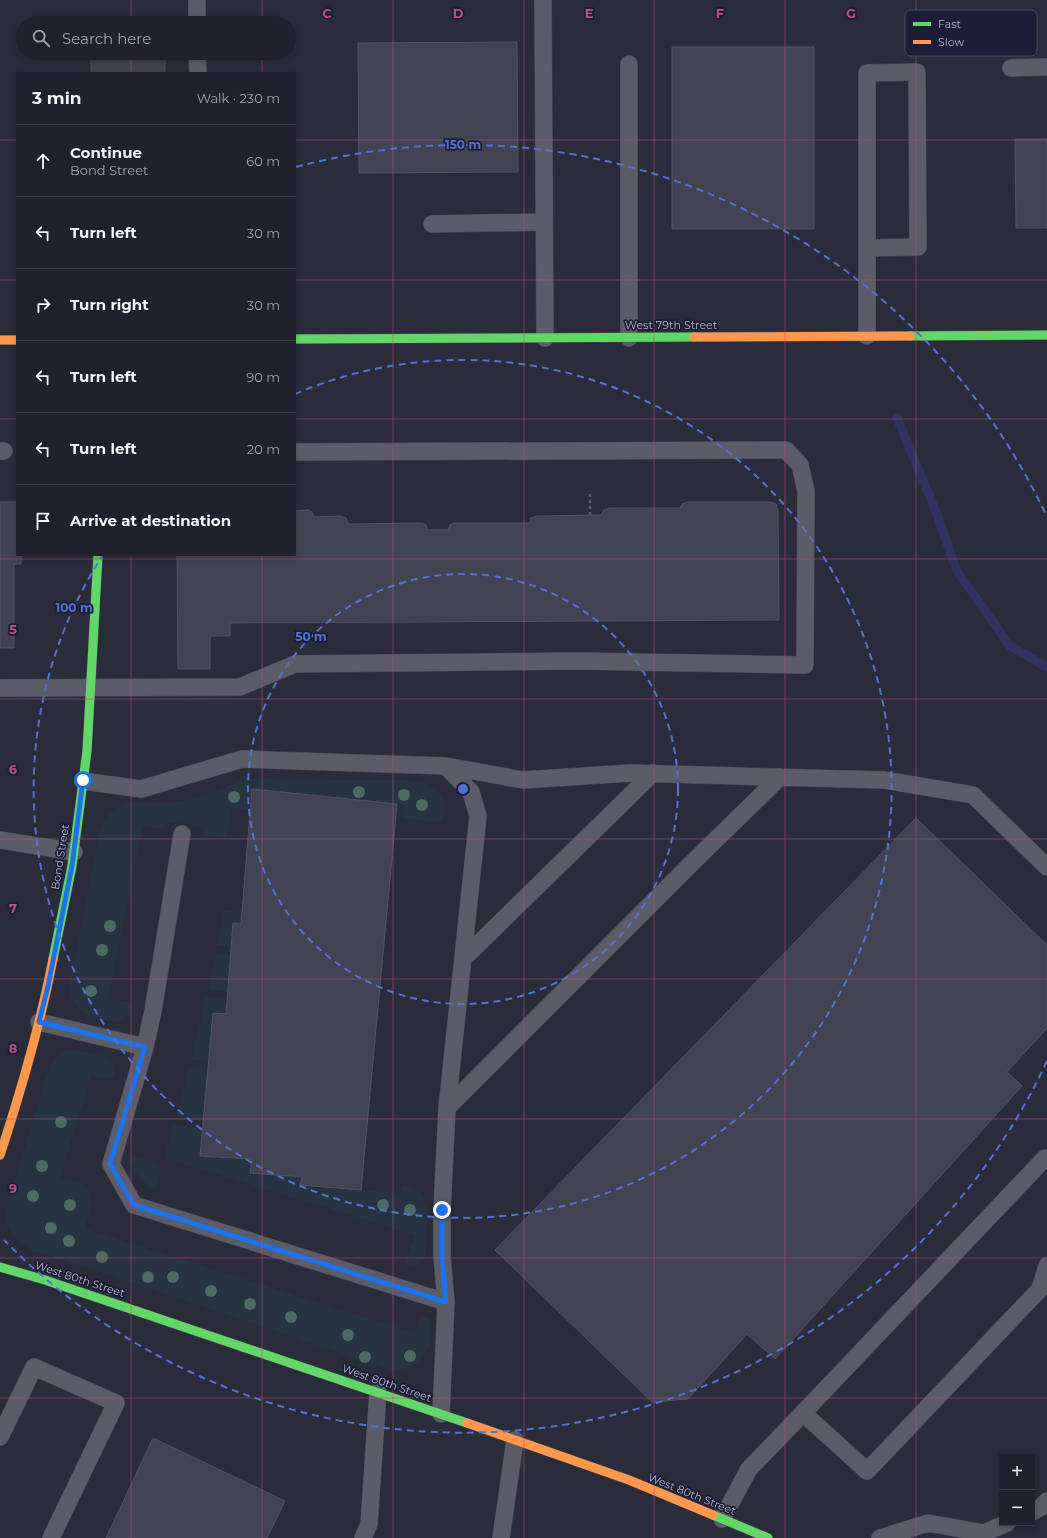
<!DOCTYPE html>
<html lang="en">
<head>
<meta charset="utf-8">
<style>
	body { margin:0; font-family:Montserrat,sans-serif; background:#2d2e38; color:#f1f3f6 }
	.controls { position:absolute; right:12px; bottom:12px; display:grid; overflow:hidden; border-radius:0px; box-shadow:0 2px 6px #0003 }
	.controls button { width:36px; height:36px; display:grid; place-items:center; padding:0; border:0; border-bottom:1px solid #3d3e48; background:#20212c; color:#f1f3f6; font:20px sans-serif }
	.stop { position:absolute; width:12px; height:12px; margin:-9px; border:3px solid #1a73e8; border-radius:50%; background:#fff }
	.stop.end { background:#1a73e8; border-color:#fff; box-shadow:0 1px 4px #0008 }
	.list { margin:0; padding:0; list-style:none }
	h2 { display:flex; justify-content:space-between; align-items:center; height:52px; margin:0; padding:0 16px; font-size:17px }
	h2 small { font-size:13px; font-weight:400; color:#a2a3a9 }
	.list li { display:grid; grid-template-columns:26px 1fr auto; gap:12px; align-items:center; box-sizing:border-box; height:72px; padding:0 16px; border-top:1px solid #3d3e48 }
	.list b { display:block; font-size:15px; white-space:nowrap }
	.list p { margin:0; font-size:13px; white-space:nowrap; color:#a2a3a9 }
	.list em { font-size:13px; font-style:normal; color:#a2a3a9 }
	.icon { flex:none; width:22px; height:22px; fill:none; stroke:currentColor; stroke-width:2; stroke-linecap:round; stroke-linejoin:round }
	.map { position:relative; flex:none; width:1047px; height:1538px; overflow:hidden }
	.search { position:absolute; background:#20212c; box-shadow:0 2px 6px #0003; left:16px; top:16px; width:280px; height:44px; display:flex; align-items:center; gap:10px; box-sizing:border-box; padding:0 14px; border-radius:22px; color:#a2a3a9; font-size:15px }
	.panel { position:absolute; background:#20212c; box-shadow:0 2px 6px #0003; left:16px; top:72px; width:280px; height:484px; border-radius:0px }
	.map>svg:first-child { display:block }
	.green { fill:#263441 }
	.lines { fill:none; stroke-linecap:round; stroke-linejoin:round }
	.stream { stroke:#30335f; stroke-width:9 }
	.building { fill:#424350; stroke:#525361 }
	.lane-casing { stroke:#464853; stroke-width:18 }
	.fast-casing { stroke:#464853; stroke-width:10 }
	.slow-casing { stroke:#464853; stroke-width:10 }
	.path { stroke:#5c5f6a; stroke-width:2.5; stroke-dasharray:3 3; stroke-linecap:butt }
	.lane { stroke:#5b5c68; stroke-width:17 }
	.fast { stroke:#63d668; stroke-width:9 }
	.slow { stroke:#ff974d; stroke-width:9 }
	.tree { fill:#4d6b64 }
	.route { stroke:#1a73e8; stroke-width:5 }
	.grid { fill:none; stroke:#bd4f82; stroke-width:1; stroke-opacity:0.55 }
	.ring { fill:none; stroke:#5272d3; stroke-width:2; stroke-dasharray:7 5 }
	.labels { text-anchor:middle; stroke-width:3.5; stroke-linejoin:round; paint-order:stroke }
	.street-label { font-size:11px; fill:#b4b5cb; stroke:#1c1e36 }
	.key { fill:#1c1e36; stroke:#4a4b63; stroke-width:1 }
	.key-label { font-size:11px; fill:#b4b5cb }
	.grid-label { font-size:13px; text-anchor:middle; font-weight:bold; fill:#bd4f82; stroke:#1c1e36; stroke-width:3.5; stroke-linejoin:round; paint-order:stroke }
	.centre { fill:#5272d3; stroke:#1c1e36; stroke-width:2 }
	.ring-label { font-size:12px; text-anchor:middle; font-weight:bold; fill:#5272d3; stroke:#1c1e36; stroke-width:3.5; stroke-linejoin:round; paint-order:stroke }
</style>
</head>
<body>
<div class="map">
<svg width="1047" height="1538" viewBox="0 0 1047 1538">
	<rect width="100%" height="100%" fill="#2a2c3a"/>
	<!-- green -->
	<path class="green" d="M251 779 404 780C410 781 417 781 423 783 440 789 452 805 440 822H432L403 818 404 805 253 789 250 810 231 808 226 838 204 835 199 826 169 822 166 826 162 829 143 826 108 998 132 1003C131 1007 131 1012 129 1015 118 1030 79 1015 73 1001 69 994 70 987 71 980L100 829C106 818 111 810 122 805 138 798 158 804 175 802 202 800 225 784 251 779Z
		M224 910 242 912 241 924 232 946 217 945Z
		M216 953 231 955 228 992 208 990Z
		M206 997 227 1000 226 1014 209 1061 191 1060Z
		M68 1050C78 1050 105 1054 112 1061 114 1063 115 1068 115 1070 115 1075 113 1078 109 1080L91 1076 60 1177C66 1180 74 1181 81 1184 100 1192 88 1215 85 1229L415 1333 420 1319 426 1317 431 1320C435 1347 421 1372 391 1370L86 1267 44 1253 34 1252 16 1240 11 1233 7 1223 6 1215 8 1202 50 1066 60 1053Z
		M189 1067 208 1068 203 1121 176 1119Z
		M174 1125 202 1128 200 1156 252 1159 251 1173 302 1177 301 1185 401 1193V1187H408L419 1191 428 1208 425 1255C422 1264 417 1268 408 1266L404 1263 415 1235 164 1158Z
		M132 1156 154 1162 162 1166 156 1187 151 1188 137 1174 129 1161Z"/>
	<g class="lines">
		<!-- stream -->
		<path class="stream" d="M897 418 935 509 957 571 1010 646 1047 667"/>
	</g>
	<!-- building -->
	<path class="building" d="M165 17V23H90V18Z
		M517 42 518 172 359 173 358 43Z
		M672 47H814V229H672Z
		M91 53H165V73H91Z
		M1015 139H1047V228H1016Z
		M0 502H17V555H21V564H14V648H0Z
		M688 502H770L776 504 778 510 779 620 230 623V636H210V669H178L177 555H295V511L308 510 312 512 314 517 340 516 346 518 348 524 422 523 426 525 427 530H448L450 525 454 523H530L531 518 537 516 601 515 604 510 609 508H680L682 504Z
		M252 789 397 804 361 1190 300 1185 302 1177 250 1173 252 1159 200 1156 213 1013 226 1014 233 923 241 924Z
		M916 818 1047 945V1028L1007 1072 1022 1086 775 1359 747 1334 688 1399 652 1402 495 1250Z
		M153 1438 285 1501 267 1538H106Z"/>
	<g class="lines">
		<!-- lane casing -->
		<g class="lane-casing">
			<path id="lane" d="M197 0V23
				M543 0 545 338
				M197 53 198 73
				M629 64V338
				M1011 68 1047 67
				M432 224 544 222
				M867 248 918 247 917 72 867 73V336
				M0 451H4
				M0 688 240 687 295 664 577 661 805 665 806 491 800 465 786 450 295 452
				M446 766 523 780 630 773 884 780 973 795 1047 867
				M83 781 141 789 242 759 446 766 471 792 478 816 447 1108 442 1210V1256L446 1302
				M182 834 153 1011 145 1047 111 1164 134 1205 446 1302 441 1414
				M0 840 74 852
				M463 959 653 773
				M39 1022 145 1047
				M447 1108 697 858 780 777
				M803 1413 1045 1158H1047
				M0 1437 34 1367 116 1403 51 1538
				M1032 1512 1040 1508 1047 1501
				M722 1519 749 1469 803 1413 867 1471 1040 1289 1047 1266
				M363 1538 369 1524 378 1392
				M501 1538 515 1440
				M880 1538 928 1523 984 1533 1007 1523"/>
		</g>
		<!-- fast casing -->
		<g class="fast-casing">
			<path id="fast" d="M910 336 1047 335
				M295 339 694 337
				M53 959 72 866 87 751 98 555
				M0 1267 45 1280 467 1423
				M713 1515 768 1538"/>
		</g>
		<!-- slow casing -->
		<g class="slow-casing">
			<path id="slow" d="M694 337 910 336
				M0 340H17
				M0 1155C21 1091 40 1026 53 959
				M467 1423 629 1480 713 1515"/>
		</g>
		<!-- path -->
		<path class="path" d="M590 494V515"/>
		<!-- lane -->
		<use href="#lane" class="lane"/>
		<!-- fast -->
		<use href="#fast" class="fast"/>
		<!-- slow -->
		<use href="#slow" class="slow"/>
	</g>
	<!-- trees -->
	<g class="tree">
		<circle cx="359" cy="792" r="6"/>
		<circle cx="404" cy="795" r="6"/>
		<circle cx="234" cy="797" r="6"/>
		<circle cx="422" cy="805" r="6"/>
		<circle cx="110" cy="926" r="6"/>
		<circle cx="102" cy="950" r="6"/>
		<circle cx="91" cy="991" r="6"/>
		<circle cx="61" cy="1122" r="6"/>
		<circle cx="42" cy="1166" r="6"/>
		<circle cx="33" cy="1196" r="6"/>
		<circle cx="70" cy="1205" r="6"/>
		<circle cx="383" cy="1205" r="6"/>
		<circle cx="410" cy="1210" r="6"/>
		<circle cx="51" cy="1228" r="6"/>
		<circle cx="69" cy="1241" r="6"/>
		<circle cx="102" cy="1257" r="6"/>
		<circle cx="148" cy="1277" r="6"/>
		<circle cx="173" cy="1277" r="6"/>
		<circle cx="211" cy="1291" r="6"/>
		<circle cx="250" cy="1304" r="6"/>
		<circle cx="291" cy="1317" r="6"/>
		<circle cx="348" cy="1335" r="6"/>
		<circle cx="410" cy="1356" r="6"/>
		<circle cx="365" cy="1357" r="6"/>
	</g>
	<g class="lines">
		<!-- route -->
		<path class="route" d="M83 780 72 866 48 986 39 1022 145 1047 110 1164 134 1205 446 1302 442 1256V1210"/>
	</g>
	<!-- grid -->
	<path class="grid" d="M131 0V23M262 0V23M393 0V1538M524 0V1538M654 0V1538M785 0V1538M916 0V1538M131 53V73M262 53V73M0 140H17M295 140H1047M0 280H17M295 280H1047M0 419H17M295 419H1047M131 555V1538M262 555V1538M0 559H1047M0 699H1047M0 839H1047M0 979H1047M0 1119H1047M0 1258H1047M0 1398H1047"/>
	<!-- distance rings -->
	<g class="ring">
		<circle cx="463" cy="789" r="215"/>
		<path d="M295 394A429 429 0 1 1 103 555"/>
		<path d="M1047 1061A644 644 0 0 1 4 1240M296 167A644 644 0 0 1 1047 517"/>
	</g>
	<g class="labels">
		<!-- street labels -->
		<g class="street-label">
			<text x="671" y="329">West 79th Street</text>
			<text transform="translate(60 857) rotate(-81)" y="4">Bond Street</text>
			<text transform="translate(80 1279) rotate(18)" y="4">West 80th Street</text>
			<text transform="translate(387 1383) rotate(19)" y="4">West 80th Street</text>
			<text transform="translate(692 1494) rotate(22)" y="4">West 80th Street</text>
		</g>
	</g>
	<!-- legend -->
	<rect x="905" y="10" width="132" height="46" rx="6" class="key"/>
	<rect x="913" y="22" width="18" height="4" fill="#63d668"/>
	<rect x="913" y="40" width="18" height="4" fill="#ff974d"/>
	<g class="key-label">
		<text x="938" y="28">Fast</text>
		<text x="938" y="46">Slow</text>
	</g>
	<g class="grid-label">
		<text x="327" y="18">C</text>
		<text x="458" y="18">D</text>
		<text x="589" y="18">E</text>
		<text x="720" y="18">F</text>
		<text x="851" y="18">G</text>
		<text x="13" y="634">5</text>
		<text x="13" y="774">6</text>
		<text x="13" y="913">7</text>
		<text x="13" y="1053">8</text>
		<text x="13" y="1193">9</text>
	</g>
	<circle cx="463" cy="789" r="6" class="centre"/>
	<g class="ring-label">
		<text x="463" y="149">150 m</text>
		<text x="74" y="612">100 m</text>
		<text x="311" y="641">50 m</text>
	</g>
</svg>
<div class="controls">
<button>+</button>
<button>−</button>
</div>
<div class="stop" style="left:83px;top:780px"></div>
<div class="stop end" style="left:442px;top:1210px"></div>
<div class="search"><svg class="icon" aria-label="search" viewBox="0 0 24 24"><circle cx="10" cy="10" r="6"/><path d="M15 15l6 6"/></svg>Search here</div>
<section class="panel">
<h2>3 min<small>Walk · 230 m</small></h2>
<ul class="list">
<li><svg class="icon" aria-label="ahead" viewBox="0 0 24 24"><path d="M12 20V5M6 11l6-6 6 6"/></svg><div><b>Continue</b><p>Bond Street</p></div><em>60 m</em></li>
<li><svg class="icon" aria-label="left" viewBox="0 0 24 24"><path d="M17 20v-9H6M10 6l-5 5 5 5"/></svg><div><b>Turn left</b></div><em>30 m</em></li>
<li><svg class="icon" aria-label="right" viewBox="0 0 24 24"><path d="M7 20v-9h11M14 6l5 5-5 5"/></svg><div><b>Turn right</b></div><em>30 m</em></li>
<li><svg class="icon" aria-label="left" viewBox="0 0 24 24"><path d="M17 20v-9H6M10 6l-5 5 5 5"/></svg><div><b>Turn left</b></div><em>90 m</em></li>
<li><svg class="icon" aria-label="left" viewBox="0 0 24 24"><path d="M17 20v-9H6M10 6l-5 5 5 5"/></svg><div><b>Turn left</b></div><em>20 m</em></li>
<li><svg class="icon" aria-label="arrive" viewBox="0 0 24 24"><path d="M6 21V4h12l-3 4 3 4H6"/></svg><div><b>Arrive at destination</b></div></li>
</ul>
</section>
</div>
</body>
</html>
